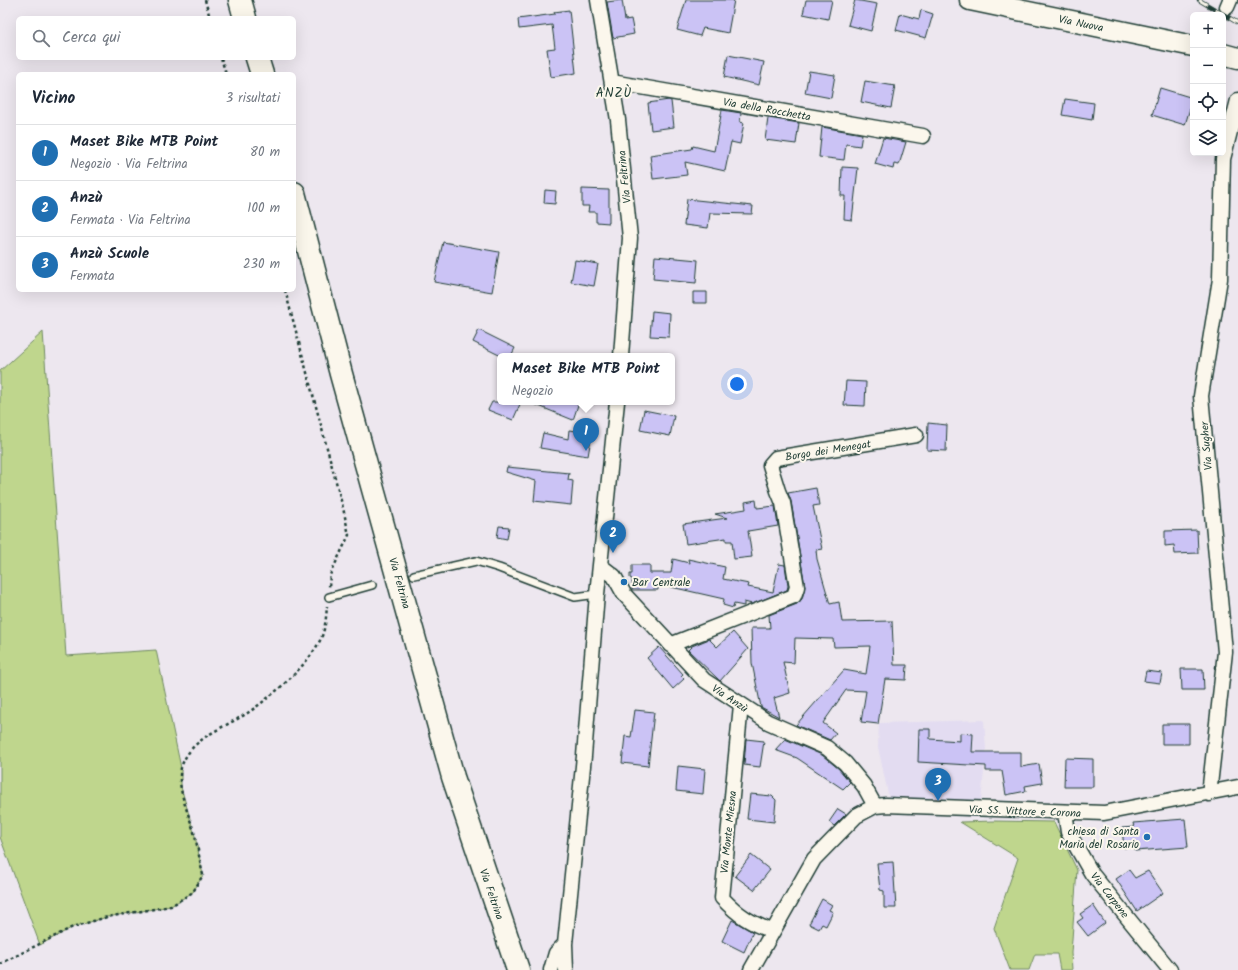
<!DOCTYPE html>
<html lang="it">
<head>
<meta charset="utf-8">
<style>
	body { margin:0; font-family:Kalam,sans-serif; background:#f2f2f3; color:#1f2937 }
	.controls { position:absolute; right:12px; top:12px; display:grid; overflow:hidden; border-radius:6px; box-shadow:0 4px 16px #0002 }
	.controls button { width:36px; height:36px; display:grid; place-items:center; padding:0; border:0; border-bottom:1px solid #e0e1e3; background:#fff; color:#1f2937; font:20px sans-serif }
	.you { position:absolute; left:737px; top:384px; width:14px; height:14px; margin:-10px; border:3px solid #fff; border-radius:50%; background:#1a73e8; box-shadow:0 0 0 6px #1a73e833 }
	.badge { display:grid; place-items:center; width:26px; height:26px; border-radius:50%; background:#1f6fb2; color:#fff; font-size:13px; font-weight:700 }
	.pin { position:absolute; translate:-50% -33px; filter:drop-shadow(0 1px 2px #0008) }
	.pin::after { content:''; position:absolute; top:21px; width:14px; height:12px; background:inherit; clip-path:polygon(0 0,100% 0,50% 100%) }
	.popup { position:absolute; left:497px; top:353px; width:178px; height:52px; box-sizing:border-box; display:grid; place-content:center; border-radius:6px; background:#fff; filter:drop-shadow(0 1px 3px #0005); font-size:13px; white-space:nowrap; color:#747a83 }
	.popup b { font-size:15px; color:#1f2937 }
	.popup::after { content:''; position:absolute; left:50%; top:100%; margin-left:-8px; border:8px solid transparent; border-top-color:#fff }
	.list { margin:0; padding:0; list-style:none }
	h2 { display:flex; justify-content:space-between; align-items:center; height:52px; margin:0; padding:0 16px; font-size:17px }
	h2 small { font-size:13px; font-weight:400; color:#747a83 }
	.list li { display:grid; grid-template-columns:26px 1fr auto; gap:12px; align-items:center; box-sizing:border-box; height:56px; padding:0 16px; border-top:1px solid #e0e1e3 }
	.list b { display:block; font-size:15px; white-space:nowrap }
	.list p { margin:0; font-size:13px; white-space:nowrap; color:#747a83 }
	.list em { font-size:13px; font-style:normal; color:#747a83 }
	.icon { flex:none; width:22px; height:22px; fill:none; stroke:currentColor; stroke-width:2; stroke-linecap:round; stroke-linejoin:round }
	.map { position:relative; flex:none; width:1238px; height:970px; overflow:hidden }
	.search { position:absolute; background:#fff; box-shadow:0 4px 16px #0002; left:16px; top:16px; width:280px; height:44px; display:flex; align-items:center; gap:10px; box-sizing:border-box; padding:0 14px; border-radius:6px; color:#747a83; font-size:15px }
	.panel { position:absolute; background:#fff; box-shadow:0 4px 16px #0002; left:16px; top:72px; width:280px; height:220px; border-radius:6px }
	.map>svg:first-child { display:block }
	.built { fill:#e3dcf1 }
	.green { fill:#bfd68d; stroke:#6f8a60 }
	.building { fill:#cbc3f5; stroke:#1f3d34 }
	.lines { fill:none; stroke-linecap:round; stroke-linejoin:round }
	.lane-casing { stroke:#1f3d34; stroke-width:10 }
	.street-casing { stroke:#1f3d34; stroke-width:17 }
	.secondary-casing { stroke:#1f3d34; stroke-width:23 }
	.primary-casing { stroke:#1f3d34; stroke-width:25 }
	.path { stroke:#1f3d34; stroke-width:2.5; stroke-dasharray:3 3; stroke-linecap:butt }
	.lane { stroke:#fbf7ec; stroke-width:7 }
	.street { stroke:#fbf7ec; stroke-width:14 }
	.secondary { stroke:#fbf7ec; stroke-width:20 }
	.primary { stroke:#fbf7ec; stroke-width:22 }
	.rail-casing { stroke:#1f3d34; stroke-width:4.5 }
	.rail { stroke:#fbf7ec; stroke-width:3; stroke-dasharray:9; stroke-linecap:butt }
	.poi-dot { fill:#1f6fb2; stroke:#fbf7ec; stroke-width:1.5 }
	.labels { text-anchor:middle; stroke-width:4; stroke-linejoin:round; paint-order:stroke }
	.street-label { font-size:11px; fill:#1f3d34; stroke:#fbf7ec }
	.poi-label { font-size:11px; fill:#1f3d34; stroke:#fbf7ec; text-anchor:start }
	.quarter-label { font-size:13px; letter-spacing:1px; fill:#1f3d34; stroke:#fbf7ec }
</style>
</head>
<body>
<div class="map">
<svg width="1238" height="970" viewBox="0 0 1238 970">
	<rect width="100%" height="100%" fill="#ede7ef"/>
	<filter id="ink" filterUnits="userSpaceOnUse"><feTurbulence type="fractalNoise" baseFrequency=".025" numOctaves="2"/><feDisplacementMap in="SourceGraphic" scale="8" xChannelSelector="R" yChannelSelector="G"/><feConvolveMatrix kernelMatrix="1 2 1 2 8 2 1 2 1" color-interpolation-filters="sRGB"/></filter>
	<g filter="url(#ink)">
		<!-- built -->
		<path class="built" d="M984 720 986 750 981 802 890 803 878 747 879 723Z"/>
		<!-- green -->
		<path class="green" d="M43 332 66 656 156 650 181 768V787L195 836 203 875 193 892 171 906 107 917 73 927 40 945 0 837V371Z
			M994 821 1054 822 1077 870 1071 953 1072 970H1060L1057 954H1035L1029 970H1010L994 928 1018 858 960 822Z"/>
		<!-- building -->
		<path class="building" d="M622 0 625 20 631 19 634 34 613 38 607 2Z
			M686 0H734L728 33 703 28 700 36 677 30Z
			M806 0H832L828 19 803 14Z
			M855 0 877 4 871 31 848 25Z
			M569 10 576 73 551 77 547 49 555 48 552 25 519 29 518 19 555 14 554 12Z
			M921 10 933 14 926 38 896 30 900 14 919 19Z
			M728 55 764 62 759 85 724 77Z
			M809 71 835 75 831 98 805 93Z
			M865 81 895 86 891 108 861 102Z
			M1160 88 1193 98 1185 125 1152 115Z
			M1065 99 1094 103 1092 120 1062 115Z
			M669 100 671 101 674 127 651 130 648 103Z
			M722 110 741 113 740 122 744 123 740 144 731 142 725 171 685 162 687 175 653 179 650 155 692 149 693 146 714 151Z
			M768 118 799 123 796 144 765 140Z
			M822 127 862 134 860 146 846 144 844 160 819 157Z
			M883 138 906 142 899 165 894 164 893 169 875 164Z
			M842 167 858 168 852 220 844 219 845 196H841Z
			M582 189 609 190V223L596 222V212H588L589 206H582Z
			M545 190 556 191 555 204 544 203Z
			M687 199 753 206 752 214 710 213 708 228 684 225Z
			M443 242 499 252 492 292 434 282Z
			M655 256 698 260 696 283 653 279Z
			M575 260 598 264 594 286 571 282Z
			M693 292H707V303H693Z
			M652 311 670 313 669 337 650 336Z
			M479 330 515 348 511 356H501L473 342Z
			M846 381 866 382 865 406 844 405Z
			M492 402H521L513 420 488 410Z
			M529 402H579L573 420Z
			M644 410 674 416 670 436 640 430Z
			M928 423 947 425 946 451 927 450Z
			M569 430 592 433 588 456 540 448 543 433 568 439Z
			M507 467 569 473 568 480 573 481 571 505 534 501 536 481 506 472Z
			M816 488 819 505 813 506 822 549 816 550 817 559 830 604 839 602 842 622 892 621 894 665H907L906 680 885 679 878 724 861 722 866 691 846 690 823 723 836 733 830 740 796 725 844 670 866 674 870 646 834 647 833 639 795 638 794 663 783 662 790 693 774 698 779 717 761 707 752 663 751 628H770L769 615 797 604 802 599 805 586 791 501 788 493Z
			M756 500 757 508 775 506 778 526 748 531 752 557 734 559 732 541H726V538L686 544 683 524 727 518 715 514 746 509 745 502Z
			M499 526 509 527 507 539 497 537Z
			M1197 530 1198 553 1175 554 1174 545 1165 546V531Z
			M673 559 689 563 688 559 725 567 723 579 749 584 748 587 773 592 779 564 785 565 788 586 787 590 752 604 744 602V606L734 604 733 608 723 605 724 599 658 584V590H632V579L630 578V574H632V565H650V573H671Z
			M733 632 748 649 720 681 688 650 692 646 709 639 717 647Z
			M659 647 683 674 681 676 684 679 673 689 647 658Z
			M1181 669H1203L1204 690H1182Z
			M1146 671 1162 673 1160 683 1144 681Z
			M635 710 654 712 648 766 622 763 625 736 631 737Z
			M1162 724H1189V744H1162Z
			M919 729H930V739L960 741V733L973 734 972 752H1021V767L1039 764 1042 783 1025 786 1026 791 1006 795 1002 771H986V766L918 762Z
			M746 739 764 741 760 767 744 765Z
			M785 739 822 755 839 769 850 782 843 789 797 758 775 750Z
			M1065 758 1093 759V787H1064Z
			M678 766 705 769 703 794 676 791Z
			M750 794 772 796 776 800 774 822 747 819Z
			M838 809 846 814 834 826 829 822Z
			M1185 819 1188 847 1135 851V847L1124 848 1122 828 1134 827 1133 823Z
			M751 855 770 870 754 890 735 876Z
			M893 862 896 908H884V891L880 890 877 863Z
			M1129 870 1135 878 1148 871 1163 893 1137 911 1116 879Z
			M822 899 832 905 829 910 833 912 826 926 822 924 819 929 809 924Z
			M1093 905 1105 923 1088 936 1077 922 1083 918 1080 914Z
			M732 920 753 932 744 952 722 941Z"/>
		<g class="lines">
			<!-- lane casing -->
			<g class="lane-casing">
				<path id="lane" d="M414 575 476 561 499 568 575 597 597 594
					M329 597 372 585"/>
			</g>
			<!-- street casing -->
			<g class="street-casing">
				<path id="street" d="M598 0 618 120 630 238 621 356
					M1227 7 1230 0
					M612 82 923 136
					M601 566 614 576 624 594 704 680 768 722 827 748 845 763 864 786 875 806
					M670 645 794 596 797 587 783 503 778 491 770 465 776 458 916 435
					M741 705 722 898C738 915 750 923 772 931
					M1209 794 1225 652 1201 396 1220 279 1223 159 1238 100
					M1065 812 1068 832 1092 874 1170 970
					M551 970 556 953 565 944
					M566 970 565 944 584 756 597 594 617 402
					M751 970 814 859 856 816 875 806 886 805 1104 813 1238 787"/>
			</g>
			<!-- secondary casing -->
			<g class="secondary-casing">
				<path id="secondary" d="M970 0 1193 46
					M1223 54 1238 58"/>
			</g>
			<!-- primary casing -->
			<g class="primary-casing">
				<path id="primary" d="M240 0 245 18
					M257 58 262 74
					M294 193 341 374 453 777 518 970"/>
			</g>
			<!-- path -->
			<path class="path" d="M205 0 210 18
				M221 58 226 74
				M285 290 343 508 349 535 330 575 329 587
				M0 964 73 927 107 917 171 906 193 892 203 875C200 862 198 849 195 836 190 815 176 790 181 768 190 737 225 728 249 712 271 697 306 667 318 644 325 633 326 619 327 606"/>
			<!-- lane -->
			<use href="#lane" class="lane"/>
			<!-- street -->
			<use href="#street" class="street"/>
			<!-- secondary -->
			<use href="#secondary" class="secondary"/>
			<!-- primary -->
			<use href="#primary" class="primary"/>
			<!-- rail casing -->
			<g class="rail-casing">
				<path id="rail" d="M1199 0 1238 23"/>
			</g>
			<!-- rail -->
			<use href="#rail" class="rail"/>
		</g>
	</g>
	<!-- markers -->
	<g class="poi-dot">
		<circle cx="624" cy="582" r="4"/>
		<circle cx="1147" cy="837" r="4"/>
	</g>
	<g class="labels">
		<!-- street labels -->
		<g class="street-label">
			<text transform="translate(1081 23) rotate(12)" y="4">Via Nuova</text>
			<text transform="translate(767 109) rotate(10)" y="4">Via della Rocchetta</text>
			<text transform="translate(624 177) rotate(-96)" y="4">Via Feltrina</text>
			<text transform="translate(1206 446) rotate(-95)" y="4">Via Sugher</text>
			<text transform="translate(828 450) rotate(-9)" y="4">Borgo dei Menegat</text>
			<text transform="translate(400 583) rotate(74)" y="4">Via Feltrina</text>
			<text transform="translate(730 698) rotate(34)" y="4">Via Anzù</text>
			<text transform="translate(1025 811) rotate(2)" y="4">Via SS. Vittore e Corona</text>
			<text transform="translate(728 832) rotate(-84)" y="4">Via Monte Miesna</text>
			<text transform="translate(492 894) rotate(71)" y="4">Via Feltrina</text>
			<text transform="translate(1110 895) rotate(52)" y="4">Via Carpene</text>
		</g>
		<!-- poi labels -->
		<g class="poi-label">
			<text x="632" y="586">Bar Centrale</text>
			<text x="1139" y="835" text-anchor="end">chiesa di Santa<tspan x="1139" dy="13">Maria del Rosario</tspan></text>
		</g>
		<!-- quarter labels -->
		<g class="quarter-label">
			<text x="614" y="97">ANZÙ</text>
		</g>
	</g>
</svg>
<div class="controls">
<button>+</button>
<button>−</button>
<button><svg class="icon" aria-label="locate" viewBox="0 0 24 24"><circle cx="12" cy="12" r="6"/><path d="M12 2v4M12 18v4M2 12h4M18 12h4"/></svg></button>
<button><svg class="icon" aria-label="layers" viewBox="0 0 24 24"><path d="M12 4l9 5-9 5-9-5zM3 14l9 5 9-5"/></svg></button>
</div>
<div class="you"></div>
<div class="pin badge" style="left:586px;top:451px">1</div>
<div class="popup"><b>Maset Bike MTB Point</b>Negozio</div>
<div class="pin badge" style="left:613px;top:553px">2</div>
<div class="pin badge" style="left:938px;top:801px">3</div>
<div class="search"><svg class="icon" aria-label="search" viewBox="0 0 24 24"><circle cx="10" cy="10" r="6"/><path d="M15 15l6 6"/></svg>Cerca qui</div>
<section class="panel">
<h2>Vicino<small>3 risultati</small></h2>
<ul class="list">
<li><span class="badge">1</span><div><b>Maset Bike MTB Point</b><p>Negozio · Via Feltrina</p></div><em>80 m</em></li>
<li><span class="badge">2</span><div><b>Anzù</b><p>Fermata · Via Feltrina</p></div><em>100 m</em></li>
<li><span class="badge">3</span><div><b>Anzù Scuole</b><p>Fermata</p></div><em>230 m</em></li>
</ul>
</section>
</div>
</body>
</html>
